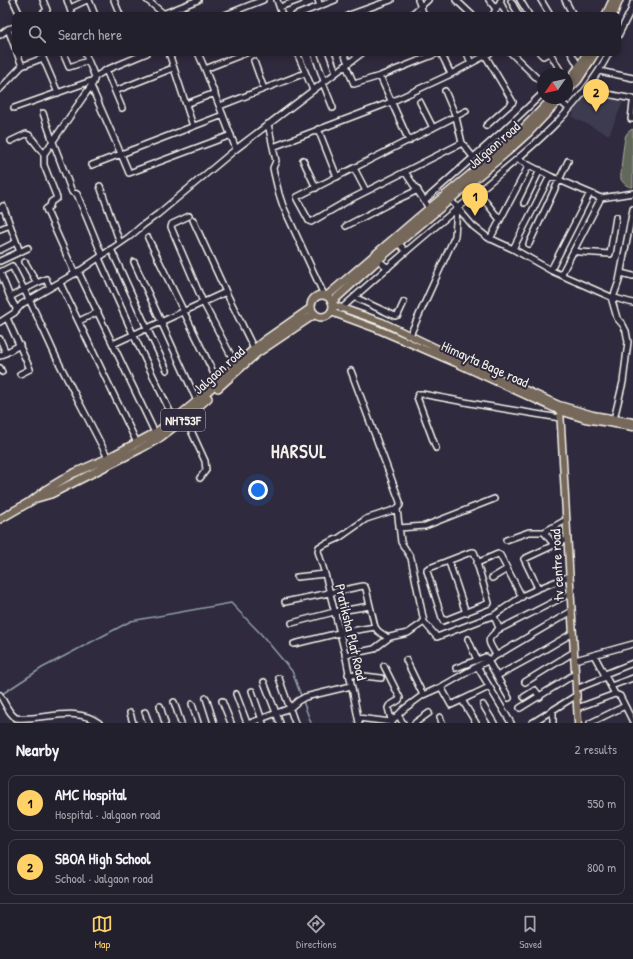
<!DOCTYPE html>
<html lang="en">
<head>
<meta charset="utf-8">
<style>
	body { margin:0; font-family:"Patrick Hand",sans-serif; background:#2b2836; color:#f1f3f6 }
	.compass { position:absolute; left:537px; top:68px; width:36px; height:36px; border-radius:50%; background:#23202e; box-shadow:0 2px 6px #0003; rotate:236deg }
	.you { position:absolute; left:258px; top:490px; width:14px; height:14px; margin:-10px; border:3px solid #fff; border-radius:50%; background:#1a73e8; box-shadow:0 0 0 6px #1a73e833 }
	.badge { display:grid; place-items:center; width:26px; height:26px; border-radius:50%; background:#ffd166; color:#111; font-size:13px; font-weight:700 }
	.pin { position:absolute; translate:-50% -33px; filter:drop-shadow(0 1px 2px #0008) }
	.pin::after { content:''; position:absolute; top:21px; width:14px; height:12px; background:inherit; clip-path:polygon(0 0,100% 0,50% 100%) }
	.list { margin:0; padding:0; list-style:none }
	h2 { display:flex; justify-content:space-between; align-items:center; height:52px; margin:0; padding:0 16px; font-size:17px }
	h2 small { font-size:13px; font-weight:400; color:#a3a3aa }
	.list li { display:grid; grid-template-columns:26px 1fr auto; gap:12px; align-items:center; box-sizing:border-box; height:56px; margin:0 8px 8px; padding:0 8px; border:1px solid #403e4a; border-radius:8px }
	.list b { display:block; font-size:15px; white-space:nowrap }
	.list p { margin:0; font-size:13px; white-space:nowrap; color:#a3a3aa }
	.list em { font-size:13px; font-style:normal; color:#a3a3aa }
	.icon { flex:none; width:22px; height:22px; fill:none; stroke:currentColor; stroke-width:2; stroke-linecap:round; stroke-linejoin:round }
	.map { position:relative; flex:none; width:633px; height:723px; overflow:hidden }
	.search { position:absolute; background:#23202e; box-shadow:0 2px 6px #0003; left:12px; right:12px; top:12px; height:44px; display:flex; align-items:center; gap:10px; box-sizing:border-box; padding:0 14px; border-radius:8px; color:#a3a3aa; font-size:15px }
	.sheet { height:180px; background:#23202e }
	nav { display:flex; justify-content:space-around; align-items:center; box-sizing:border-box; height:56px; border-top:1px solid #403e4a; background:#23202e; font-size:11px; color:#a3a3aa }
	nav a { display:grid; justify-items:center; gap:2px }
	nav .on { color:#ffd166 }
	.map>svg:first-child { display:block }
	.built { fill:#3d3a50 }
	.green { fill:#62675a; stroke:#abaca1 }
	.lines { fill:none; stroke-linecap:round; stroke-linejoin:round }
	.stream { stroke:#919ea5; stroke-width:1.5 }
	.minor-casing { stroke:#f4f1e8; stroke-width:8 }
	.major-casing { stroke:#f4f1e8; stroke-width:9 }
	.highway-casing { stroke:#f4f1e8; stroke-width:10 }
	.minor { stroke:#2f2a3d; stroke-width:5 }
	.major { stroke:#76695c; stroke-width:6 }
	.highway { stroke:#76695c; stroke-width:7 }
	.labels { text-anchor:middle; stroke-width:4; stroke-linejoin:round; paint-order:stroke }
	.shield { fill:#2f2a3d; stroke:#b9b5b5; stroke-width:1 }
	.shield-label { font-size:13px; font-weight:bold; fill:#f4f1e8 }
	.street-label { font-size:14px; fill:#f4f1e8; stroke:#2f2a3d }
	.district-label { font-size:18px; font-weight:bold; letter-spacing:1px; fill:#f4f1e8; stroke:#2f2a3d }
</style>
</head>
<body>
<div class="map">
<svg width="633" height="723" viewBox="0 0 633 723">
	<rect width="100%" height="100%" fill="#2f2a3d"/>
	<filter id="ink" filterUnits="userSpaceOnUse"><feTurbulence type="fractalNoise" baseFrequency=".025" numOctaves="2"/><feDisplacementMap in="SourceGraphic" scale="8" xChannelSelector="R" yChannelSelector="G"/><feConvolveMatrix kernelMatrix="1 2 1 2 8 2 1 2 1" color-interpolation-filters="sRGB"/></filter>
	<g filter="url(#ink)">
		<!-- built -->
		<path class="built" d="M587 93 623 102 609 135 572 117 576 107Z"/>
		<!-- green -->
		<path class="green" d="M633 129V187C628 187 623 184 621 179 620 175 624 138 626 135 628 132 630 130 633 129Z"/>
		<g class="lines">
			<!-- stream -->
			<path class="stream" d="M2 694 42 668 131 621 231 603 261 634 292 671 311 723"/>
			<!-- minor casing -->
			<g class="minor-casing">
				<path id="minor" d="M13 0 20 15
					M67 0 72 15
					M89 0 95 15
					M114 0 120 15
					M147 0 164 14
					M277 0 282 15
					M318 0 320 6
					M418 0 424 15
					M456 0 472 15
					M489 0 496 9
					M520 0 529 15
					M541 0 550 15
					M565 0 573 15
					M511 1 519 15
					M500 2 507 15
					M280 7 299 0
					M70 8 87 0
					M41 15 47 10 43 0
					M160 15 198 0
					M225 15 263 0
					M296 15 335 0
					M349 15 391 0
					M411 15 428 0
					M493 15 501 0
					M15 27 8 29 15 48
					M0 35 8 29
					M618 36 631 10 633 3
					M17 53 22 66 43 58 58 93
					M63 53 69 67 88 61
					M85 53 95 77
					M169 53 193 126
					M198 53 205 69 236 149
					M297 53 313 90
					M314 53 324 81
					M329 53 336 72
					M344 53 348 63
					M441 53 451 74
					M467 53 471 63
					M511 53 543 84
					M540 53 543 56 548 53
					M550 53 560 70V71L558 74
					M571 53 579 67
					M485 55 513 102 486 126
					M254 61 264 89
					M346 65 354 84 380 76 438 53
					M205 69 246 53
					M106 70 122 108
					M599 71 633 78
					M380 76 409 141
					M323 83 333 108
					M91 86 121 154 223 115
					M0 89 22 66
					M586 90 633 99
					M115 91 173 68
					M445 91 456 117 462 143 473 157
					M558 99 569 109
					M420 102 433 128
					M633 103 631 119H633
					M186 104 215 93
					M220 106 305 73
					M14 108 94 80
					M43 113 53 142 72 192 77 194 102 255
					M268 124 276 161 273 168 274 173 279 194 283 206 324 295
					M318 129 337 177
					M11 141 26 134 29 135 44 154
					M462 143 349 200 311 222 309 221 297 199V197L466 111
					M273 147 391 102 451 74 490 53
					M517 159 550 176 601 198 633 193
					M303 160 316 188
					M92 165 121 154 129 173 231 135
					M354 168 366 191
					M405 172 429 208
					M100 186 120 243
					M478 192 500 220
					M450 199 473 226 487 237 513 249 552 271 611 297 633 303
					M424 201 504 130 543 93
					M524 203 540 170
					M0 209 3 206 20 252
					M189 216 172 224 171 227 203 302 237 367
					M193 220 226 292 255 351
					M346 226 392 202 418 190
					M0 229 10 225
					M148 238 218 382
					M490 239 529 165
					M398 242 406 252
					M529 244 568 161
					M111 249 147 328 167 370
					M513 249 550 176
					M0 250 16 242
					M574 251 580 252 610 254 616 217
					M99 258 133 334 175 422
					M378 260 388 268
					M0 261 28 248
					M25 262 37 283 46 279 50 288
					M134 262 197 401
					M551 270 590 193
					M78 271 155 433
					M621 273 633 276
					M75 274 46 209 50 206 51 202 57 198 44 165V154L93 83 95 77 106 70 147 53
					M561 275 601 198
					M37 283 10 297 0 272 12 266C28 296 42 326 56 357 73 391 91 424 108 458
					M60 283 137 443
					M10 297 17 310
					M354 297 395 316 398 315 404 302
					M611 297 617 318 623 325 626 331 628 342 623 382 614 419
					M613 298 619 281 633 209
					M341 309C381 273 421 238 463 204 516 160 577 115 609 53
					M7 318 30 369 20 374
					M79 321 98 312
					M0 322 14 313 22 304 81 270 129 237 143 225 158 214 236 149 362 53
					M410 335 455 236 457 208
					M0 339 6 353
					M113 344 226 292
					M0 356 20 345
					M0 368 2 372
					M183 420 189 426 205 461 206 470 200 478
					M436 448 417 397 419 394H422L481 405 560 418
					M399 528 425 526 494 499
					M544 532 554 545
					M506 540 529 532H544L566 520
					M449 562 466 613
					M478 562 474 552H471L427 569V571L443 621 489 603 477 563 498 554 500 555 522 597
					M325 574 318 551 319 547 339 538 366 519 397 509 400 505V502L351 371
					M297 577 325 574 345 653 359 723
					M492 578 507 569
					M538 588 524 559 567 539
					M285 602 363 586 365 587 366 589 375 627 378 631 388 638
					M493 616 524 595 537 589 570 576
					M424 622 436 636 437 637 492 616H494L499 628 500 629 571 593
					M292 623 334 612 370 606
					M468 639 477 660
					M294 644 339 633 375 627
					M345 655 374 649 390 637 408 633 424 622 411 558 401 542 397 509
					M496 655C488 640 485 641 499 629
					M594 655 615 694
					M406 660 423 695
					M575 660 633 644
					M384 666 400 698 399 700 389 706 388 708 392 723
					M477 666 511 723
					M456 668 485 657H486L509 698
					M348 674 381 678
					M605 674 633 663
					M497 676 530 658 573 633
					M279 678 295 723
					M264 682 280 723
					M525 682 574 652
					M611 686 633 678
					M441 687 451 705 462 700 489 687
					M576 689 606 677
					M252 691 263 723
					M236 694 247 723
					M0 695C5 703 8 713 16 718 42 721 76 705 99 723
					M524 697 535 690 540 697
					M206 698 214 723
					M462 700 476 723
					M222 701 231 723
					M174 702 181 723
					M192 704 198 723
					M483 705 494 723
					M160 706 165 723
					M520 708 575 674
					M577 708 615 694 620 696 633 722
					M553 710V723
					M145 712 149 723
					M130 713 133 723
					M398 715 403 723
					M440 717 442 723
					M358 718 391 722 404 709 423 695 441 687 494 657 572 611
					M250 723 290 708 298 701 305 697 351 686
					M415 723 429 713
					M532 723 577 695
					M590 723 625 706"/>
			</g>
			<!-- major casing -->
			<g class="major-casing">
				<path id="major" d="M333 305 382 322 488 373 559 405 593 415 633 422
					M331 312 377 329 456 363 560 411 585 419 633 427
					M560 409 578 723"/>
			</g>
			<!-- highway casing -->
			<g class="highway-casing">
				<path id="highway" d="M606 15 613 0
					M613 15 619 0
					M567 83 579 67 587 53
					M567 91 578 80 595 53
					M311 306a11 11 0 1 1 22 0a11 11 0 1 1-22 0Z
					M327 296 419 217 489 159 521 131 553 98
					M332 302 378 260 507 152 528 133 561 98
					M218 388 257 353 315 314
					M37 498 51 494 140 449 158 439 183 420 208 398
					M0 519 33 500 47 489 72 474 108 458 155 433 174 420 197 401 254 349 265 340 311 308"/>
			</g>
			<!-- minor -->
			<use href="#minor" class="minor"/>
			<!-- major -->
			<use href="#major" class="major"/>
			<!-- highway -->
			<use href="#highway" class="highway"/>
		</g>
	</g>
	<g class="labels">
		<!-- shield labels -->
		<rect class="shield" x="161" y="409" width="44" height="22" rx="3"/>
		<g class="shield-label">
			<text x="183" y="425">NH753F</text>
		</g>
		<!-- street labels -->
		<g class="street-label">
			<text transform="translate(494 145) rotate(-41)" y="5">Jalgaon road</text>
			<text transform="translate(485 364) rotate(24)" y="5">Himayta Bage road</text>
			<text transform="translate(219 370) rotate(-42)" y="5">Jalgaon road</text>
			<text transform="translate(557 565) rotate(-93)" y="5">tv centre road</text>
			<text transform="translate(351 632) rotate(77)" y="5">Pratiksha Plat Road</text>
		</g>
		<!-- district labels -->
		<g class="district-label">
			<text x="299" y="458">HARSUL</text>
		</g>
	</g>
</svg>
<svg class="compass" viewBox="-18 -18 36 36"><path d="M0-13l5 13h-10z" fill="#e53935"/><path d="M0 13l5-13h-10z" fill="#a3a3aa"/></svg>
<div class="you"></div>
<div class="pin badge" style="left:475px;top:216px">1</div>
<div class="pin badge" style="left:596px;top:112px">2</div>
<div class="search"><svg class="icon" aria-label="search" viewBox="0 0 24 24"><circle cx="10" cy="10" r="6"/><path d="M15 15l6 6"/></svg>Search here</div>
</div>
<section class="sheet">
<h2>Nearby<small>2 results</small></h2>
<ul class="list">
<li><span class="badge">1</span><div><b>AMC Hospital</b><p>Hospital · Jalgaon road</p></div><em>550 m</em></li>
<li><span class="badge">2</span><div><b>SBOA High School</b><p>School · Jalgaon road</p></div><em>800 m</em></li>
</ul>
</section>
<nav>
<a class="on"><svg class="icon" aria-label="map" viewBox="0 0 24 24"><path d="M3 6l6-2 6 2 6-2v14l-6 2-6-2-6 2zM9 4v14M15 6v14"/></svg>Map</a>
<a><svg class="icon" aria-label="directions" viewBox="0 0 24 24"><path d="M12 3l9 9-9 9-9-9zM9 14v-3h6M13 9l2 2-2 2"/></svg>Directions</a>
<a><svg class="icon" aria-label="saved" viewBox="0 0 24 24"><path d="M7 4h10v16l-5-4-5 4z"/></svg>Saved</a>
</nav>
</body>
</html>
